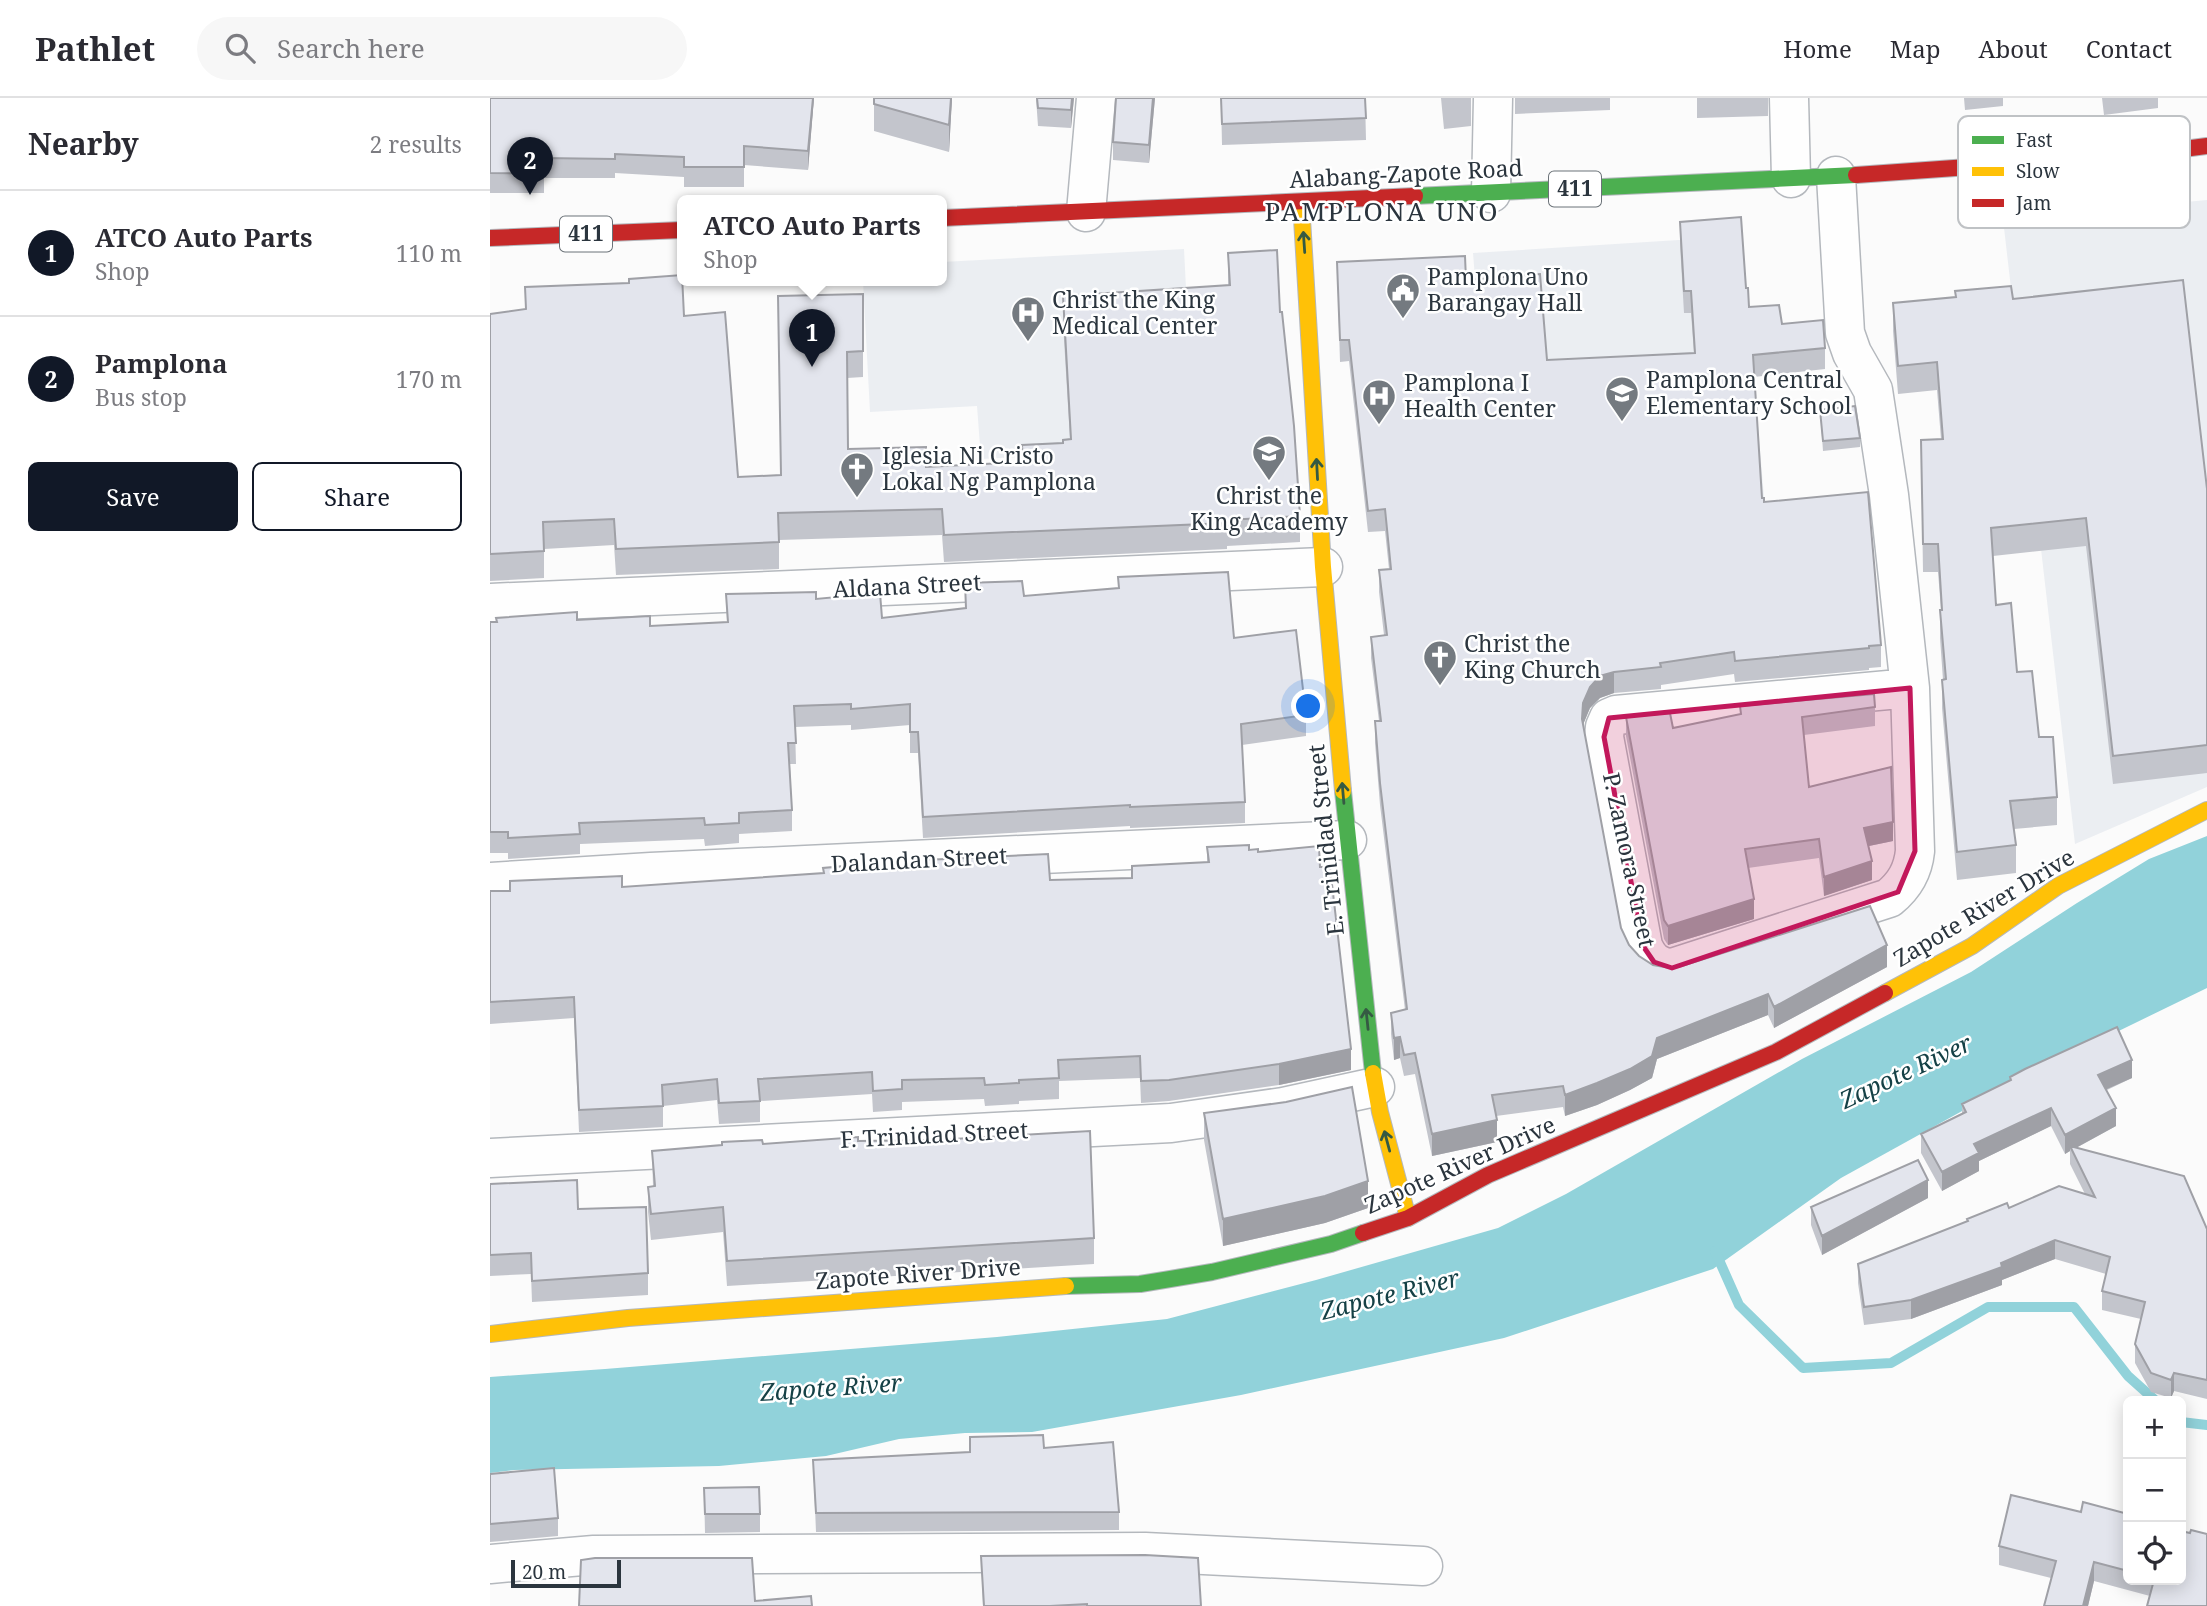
<!DOCTYPE html>
<html lang="en">
<head>
<meta charset="utf-8">
<style>
	body { margin:0; font-family:"Noto Serif",serif; background:#f7f7f7; color:#2b2b33 }
	.controls { position:absolute; right:21px; bottom:21px; display:grid; overflow:hidden; border-radius:10px; box-shadow:0 4px 18px #0003 }
	.controls button { width:63px; height:63px; display:grid; place-items:center; padding:0; border:0; border-bottom:2px solid #e1e1e2; background:#fff; color:#2b2b33; font:35px sans-serif }
	.scale { position:absolute; left:21px; bottom:18px; width:110px; box-sizing:border-box; padding-left:7px; border:4px solid #2b353e; border-top:0; font-size:19px; line-height:24px; white-space:nowrap; color:#2b353e; -webkit-text-stroke:5px #fff; paint-order:stroke }
	.you { position:absolute; left:819px; top:609px; width:24px; height:24px; margin:-18px; border:5px solid #fff; border-radius:50%; background:#1a73e8; box-shadow:0 0 0 10px #1a73e833 }
	.badge { display:grid; place-items:center; width:46px; height:46px; border-radius:50%; background:#111827; color:#fff; font-size:23px; font-weight:700 }
	.pin { position:absolute; translate:-50% -58px; filter:drop-shadow(0 2px 4px #0008) }
	.pin::after { content:''; position:absolute; top:37px; width:24px; height:21px; background:inherit; clip-path:polygon(0 0,100% 0,50% 100%) }
	.popup { position:absolute; left:187px; top:97px; width:270px; height:91px; box-sizing:border-box; display:grid; place-content:center; border-radius:10px; background:#fff; filter:drop-shadow(0 2px 5px #0005); font-size:23px; white-space:nowrap; color:#7c7c81 }
	.popup b { font-size:26px; color:#2b2b33 }
	.popup::after { content:''; position:absolute; left:50%; top:100%; margin-left:-14px; border:14px solid transparent; border-top-color:#fff }
	.list { margin:0; padding:0; list-style:none }
	h2 { display:flex; justify-content:space-between; align-items:center; height:91px; margin:0; padding:0 28px; font-size:30px }
	h2 small { font-size:23px; font-weight:400; color:#7c7c81 }
	.list li { display:grid; grid-template-columns:46px 1fr auto; gap:21px; align-items:center; box-sizing:border-box; height:126px; padding:0 28px; border-top:2px solid #e1e1e2 }
	.list b { display:block; font-size:26px; white-space:nowrap }
	.list p { margin:0; font-size:23px; white-space:nowrap; color:#7c7c81 }
	.list em { font-size:23px; font-style:normal; color:#7c7c81 }
	.actions { display:flex; gap:14px; padding:21px 28px }
	.actions a { flex:1; padding:16px 0; border:2px solid #111827; border-radius:10px; text-align:center; font-size:24px; color:#111827 }
	.actions .main { background:#111827; color:#fff }
	.icon { flex:none; width:38px; height:38px; fill:none; stroke:currentColor; stroke-width:2; stroke-linecap:round; stroke-linejoin:round }
	.map { position:relative; flex:none; width:1717px; height:1508px; overflow:hidden }
	header { display:flex; align-items:center; gap:42px; box-sizing:border-box; height:98px; padding:0 35px; background:#fff; border-bottom:2px solid #e1e1e2 }
	header strong { font-size:33px }
	nav { display:flex; gap:38px; margin-inline-start:auto; font-size:24px }
	.search { width:490px; height:63px; background:#f7f7f7; display:flex; align-items:center; gap:18px; box-sizing:border-box; padding:0 24px; border-radius:38px; color:#7c7c81; font-size:26px }
	main { display:flex }
	aside { flex:1; background:#fff }
	.map>svg:first-child { display:block }
	.built { fill:#ebeef2 }
	.water { fill:#91d2da }
	.lines { fill:none; stroke-linecap:round; stroke-linejoin:round }
	.stream { stroke:#91d2da; stroke-width:10 }
	.street-casing { stroke:#b4b8bd; stroke-width:41 }
	.fast-casing { stroke:#b4b8bd; stroke-width:18 }
	.slow-casing { stroke:#b4b8bd; stroke-width:18 }
	.jam-casing { stroke:#b4b8bd; stroke-width:18 }
	.street { stroke:#fefefe; stroke-width:38 }
	.fast { stroke:#4caf50; stroke-width:16 }
	.slow { stroke:#ffc107; stroke-width:16 }
	.jam { stroke:#c62828; stroke-width:16 }
	.wall { fill:#c3c5cc }
	.shaded-wall { fill:#9fa0a6 }
	.building { fill:#e3e5ed; stroke:#9fa0a6; stroke-width:2 }
	.oneway { stroke:#355a43 }
	.marked { fill:#c2185b; fill-opacity:0.2; stroke:#c2185b; stroke-width:5; stroke-linejoin:round }
	.labels { text-anchor:middle; stroke-width:5; stroke-linejoin:round; paint-order:stroke }
	.shield { fill:#fff; stroke:#6b7278; stroke-width:2 }
	.shield-label { font-size:21px; font-weight:bold; fill:#2b353e }
	.street-label { font-size:23px; fill:#2b353e; stroke:#fff }
	.poi-label { font-size:23px; fill:#2b353e; stroke:#fff; text-anchor:start }
	.water-label { font-size:24px; font-style:italic; fill:#154146; stroke:#fff }
	.quarter-label { font-size:26px; letter-spacing:2px; fill:#2b353e; stroke:#fff }
	.key { fill:#fff; stroke:#bfc2c5; stroke-width:2 }
	.key-label { font-size:19px; fill:#2b353e }
</style>
</head>
<body>
<header>
<strong>Pathlet</strong>
<div class="search"><svg class="icon" aria-label="search" viewBox="0 0 24 24"><circle cx="10" cy="10" r="6"/><path d="M15 15l6 6"/></svg>Search here</div>
<nav><a>Home</a><a>Map</a><a>About</a><a>Contact</a></nav>
</header>
<main>
<aside>
<h2>Nearby<small>2 results</small></h2>
<ul class="list">
<li><span class="badge">1</span><div><b>ATCO Auto Parts</b><p>Shop</p></div><em>110 m</em></li>
<li><span class="badge">2</span><div><b>Pamplona</b><p>Bus stop</p></div><em>170 m</em></li>
</ul>
<div class="actions"><a class="main">Save</a><a>Share</a></div>
</aside>
<div class="map">
<svg width="1717" height="1508" viewBox="0 0 1717 1508">
	<rect width="100%" height="100%" fill="#fbfbfb"/>
	<!-- built -->
	<path class="built" d="M1717 102V689L1585 746 1513 121Z
		M1252 138 1282 494 1012 521 983 155Z
		M694 151 703 327 693 350 491 361 487 308 380 314 373 183H452V164Z"/>
	<!-- water -->
	<path class="water" d="M1717 738V890L1530 981 1351 1080 1223 1171 1014 1240 751 1297 542 1334 475 1335 409 1341 336 1358 229 1368 24 1372 0 1375V1279L115 1271 507 1239 677 1221 826 1182 1008 1130 1076 1096 1312 961 1481 874 1587 805 1659 761Z"/>
	<g class="lines">
		<!-- stream -->
		<path class="stream" d="M1225 1153 1249 1207 1313 1270 1401 1265 1498 1209H1584L1638 1278 1666 1303
			M1691 1324 1717 1327"/>
		<!-- street casing -->
		<g class="street-casing">
			<path id="street" d="M1299 0 1301 80
				M1346 78 1355 235 1362 255 1383 292 1399 397 1420 590 1425 753C1423 773 1415 787 1399 800L1182 870C1167 869 1159 862 1153 848L1114 639 1115 629 1119 620 1126 617 1420 590
				M1001 95 1003 0
				M596 114 606 0
				M0 505 833 469
				M0 784 161 774 857 742
				M0 1060 681 1025 793 1009 885 989
				M0 1466 104 1457 655 1454 933 1468"/>
		</g>
		<!-- fast casing -->
		<g class="fast-casing">
			<path id="fast" d="M925 98 1366 77
				M853 693 883 975
				M576 1188 650 1186 722 1174 841 1146 873 1135"/>
		</g>
		<!-- slow casing -->
		<g class="slow-casing">
			<path id="slow" d="M811 104 833 469 853 693
				M1395 895 1482 848 1568 788 1717 712
				M883 975 890 1014 918 1120
				M0 1236 138 1220 576 1188"/>
		</g>
		<!-- jam casing -->
		<g class="jam-casing">
			<path id="jam" d="M1366 77 1648 57 1717 48
				M452 120 925 98
				M0 140 192 132
				M873 1135 918 1120 998 1077 1286 954 1395 895"/>
		</g>
		<!-- street -->
		<use href="#street" class="street"/>
		<!-- fast -->
		<use href="#fast" class="fast"/>
		<!-- slow -->
		<use href="#slow" class="slow"/>
		<!-- jam -->
		<use href="#jam" class="jam"/>
	</g>
	<!-- wall -->
	<path class="wall" d="M0 0H324L318 72 254 67V89H194V79L125 75V80H54V95H0Z
		M384 0H462L459 54 384 33Z
		M546 0H584L581 30 548 28Z
		M665 0 659 65 623 62V44Z
		M731 0H875L876 42 732 47Z
		M951 0H981V28L954 31Z
		M1025 0H1120V12L1025 16Z
		M1207 0H1278V18L1207 20Z
		M1474 0H1513V8L1475 12Z
		M1612 0H1668V10L1614 17Z
		M1190 124 1256 190 1259 209 1335 250V271L1264 279 1272 400 1391 547V569L1379 570V572L1245 584 1244 576 1171 587V591L1124 595 1110 600 1100 610 1093 626 1131 830 1139 847 1149 858 1163 867 1180 870 1397 869 1284 930 1278 917 1167 961 1162 980 1140 992 1107 1007 1075 1018 1073 1009 1006 1018 1007 1044 942 1058 925 976 914 978 910 960 904 962 901 936V915L915 912 890 707 885 645V623H889L881 560V539L894 537 889 494V472L899 471 895 433 878 434 859 263 850 264 847 164 976 182 1057 262 1204 255 1201 215H1194L1190 146Z
		M738 155 790 214 810 418V444L737 448V451L454 464 452 437 289 442V471L126 477 124 447 54 451V480L0 483V216L35 211V189L194 218 248 379 290 377 373 196V279L357 280 358 351 436 369 532 364V347L573 345 580 341 573 225V198L738 188Z
		M1523 201 1717 391V675L1623 686 1596 448 1503 458 1506 507 1567 699V727L1524 731 1526 747V775L1467 782 1452 610V582H1453L1450 540V512H1451L1448 474H1433L1431 342 1451 341 1447 292 1408 296 1403 233V205Z
		M1330 312 1370 340V349L1333 353Z
		M628 479 744 540 816 617V638L752 647 755 704V725L640 730V728L433 740 428 655H420V627L361 632V627L305 629 306 666H300L302 712V733L249 736V745L215 748 214 741 90 746V756L18 761V755H0V524L87 522 160 528 237 524 236 496 326 501 392 520 475 510 534 498 628 490Z
		M1250 608 1385 609V628L1314 637 1319 689 1403 743 1379 748 1382 782 1334 798 1329 760 1258 770 1264 821 1178 847 1174 841 1136 638V619L1183 630 1250 616Z
		M717 749 759 752 830 769 861 972 789 987 679 1003 651 1005 650 980 569 983V1001L529 1003V1006L495 1008 494 1001 412 1004V1012L383 1014 382 996 270 1003V1024L229 1026 227 1002 173 1008V1029L89 1034 84 920 0 926V793L132 789 365 773 560 782 642 780V768L717 764Z
		M1520 979 1642 980 1617 992 1626 1028 1586 1050 1717 1131V1301L1684 1293 1681 1300 1661 1294 1645 1265V1246L1651 1221 1612 1212V1193L1616 1176 1565 1161 1512 1182V1187L1421 1221 1374 1227 1368 1185V1166L1477 1123V1121L1519 1110 1595 1096 1580 1066V1053L1575 1056 1561 1028 1489 1063V1073L1452 1093 1431 1055V1036L1472 1015V1006L1520 983Z
		M714 1015 878 1110 835 1125 733 1148 714 1042Z
		M368 1043 604 1140V1166L237 1188 233 1134 161 1142 158 1114V1089L163 1088 162 1053 273 1046Z
		M0 1086 88 1111 158 1175V1197L42 1204 41 1176 0 1178Z
		M1438 1100 1332 1157 1321 1127V1109Z
		M554 1350 629 1414V1432L326 1434 323 1362Z
		M0 1376 68 1420V1438L0 1444Z
		M214 1390 270 1416V1434L215 1435Z
		M1521 1397 1591 1414 1593 1404 1638 1416V1482H1691V1433L1700 1435 1701 1432 1717 1436V1508H1657L1660 1498 1604 1483 1598 1508H1554L1561 1480 1509 1467V1448Z
		M491 1458 711 1508H493Z"/>
	<!-- shaded-wall -->
	<path class="shaded-wall" d="M323 0H324L318 72V53Z
		M461 0H462L459 54V27Z
		M582 0H584L581 30V12Z
		M663 0H665L659 65V47Z
		M1124 574V595L1110 600 1100 610 1093 627 1092 643 1093 605 1100 589 1110 578Z
		M1403 724V743L1374 749V730Z
		M1382 763V782L1334 798V779Z
		M1264 801V821L1178 847V828Z
		M1397 847V869L1284 930V909Z
		M1278 896V917L1167 961 1162 980 1140 992 1107 1007 1075 1018V997L1167 940Z
		M910 939V960L904 962V940Z
		M861 951V972L789 987V966Z
		M1642 962V980L1608 995V977Z
		M1561 1010V1028L1489 1063V1073L1452 1093V1074L1484 1046Z
		M1626 1010V1028L1582 1052 1580 1048V1053L1575 1056V1037Z
		M1007 1022V1044L942 1058V1036Z
		M1438 1082V1100L1332 1157V1138Z
		M878 1083V1110L835 1125 733 1148V1121Z
		M1565 1142V1161L1512 1182V1187L1421 1221V1202Z
		M1684 1275V1293L1681 1300V1282Z
		M1604 1464V1483L1598 1508H1593Z"/>
	<!-- building -->
	<path class="building" d="M0 0H323L318 53 254 48V69H194V59L125 56V61L54 60V76L0 75Z
		M384 0H461L459 27 384 6Z
		M547 0H582L581 12 548 10Z
		M626 0H663L659 47 623 44Z
		M731 0H875L876 20 732 26Z
		M1251 119 1256 190H1258L1259 209 1289 207 1292 226 1333 222 1335 250 1263 257 1272 400H1274V404L1378 394 1391 547 1379 548V550L1245 563 1244 554 1170 565 1171 569 1124 574 1110 578 1100 589 1093 605 1092 621 1131 830 1139 847 1149 858 1163 867 1180 870 1189 869 1380 808 1397 847 1284 909 1278 896 1167 940 1162 958 1140 971 1107 985 1075 997 1073 988 1002 997 1007 1022 942 1036 925 955 914 957 910 939 904 940 901 915 917 911 890 685 885 623H891L881 539 897 537 889 472 901 471 895 411 878 413 859 242H850L847 164 975 158 976 182 1050 176 1057 262 1205 255 1201 193H1194L1190 124Z
		M787 152 790 214H792L804 328 810 418 737 422V425L454 437 452 411 288 415 289 444 126 451 124 421 53 424 54 453 0 456V216L36 211 35 189 139 185V181L192 177 194 218 235 214 248 379 291 377 288 198 373 196V253L357 254 358 351 436 349V369L533 364 532 347 573 345V342L581 341 573 198 740 187 738 155Z
		M1693 182 1717 391V647L1623 658 1596 420 1501 430 1506 507 1521 505 1527 574 1542 573 1549 639H1563L1567 699 1520 703 1526 747 1467 754 1452 582 1456 581 1450 512H1452L1448 446H1433L1431 342 1453 341 1447 264 1408 268 1403 205 1466 199 1465 193 1521 188 1523 201Z
		M1365 308 1370 340 1333 343 1330 312Z
		M738 474 744 540 806 532 816 617 751 626 755 704 640 709V707L433 719 428 634H420V606L361 611V606L304 608 306 645H298L302 712 249 715V725L215 727 214 720 89 725 90 736 18 740V734H0V524H7L6 520 87 514V522L160 518V528L238 524 236 496 326 494V501L390 495 392 520 476 510 475 485 532 483 534 498 629 490 628 479Z
		M1384 596 1385 609 1312 619 1319 689 1401 669 1403 724 1374 730 1382 763 1334 779 1329 741 1255 751 1264 801 1178 828 1174 822 1136 619 1180 615 1183 630 1251 616 1250 608Z
		M759 747V752L768 751V754L829 748 830 769H840L861 951 789 966 679 982 651 983 650 958 568 962 569 980 529 982V985L495 987 494 980 412 982V991L383 993 382 974 268 981 270 1003 229 1005 227 981 172 987 173 1008 89 1012 84 899 0 904V793H20V783L132 778V789L334 775 333 770 365 767V773L436 771 435 762 558 756 560 782 642 780V768L719 764 717 749Z
		M1627 929 1642 962 1608 977 1626 1010 1575 1037 1561 1010 1484 1046 1489 1055 1452 1074 1431 1036 1476 1014 1472 1006 1521 982 1520 979 1535 971Z
		M862 989 878 1083 835 1098 733 1121 714 1015 796 1004Z
		M600 1033 604 1140 237 1163 233 1109 161 1116 158 1089 165 1088 162 1053 232 1047V1044L272 1042 273 1046 368 1039V1043L446 1042Z
		M1580 1048 1694 1078 1717 1131V1282L1684 1275 1681 1282 1661 1275 1645 1246 1655 1204 1612 1193 1620 1159 1565 1142 1511 1165 1512 1169 1421 1202 1374 1209 1368 1166 1478 1123 1477 1121 1517 1105 1519 1110 1569 1088 1605 1099Z
		M1428 1062 1438 1082 1332 1138 1321 1109Z
		M87 1082 88 1111 156 1109 158 1175 42 1183 41 1155 0 1157V1086Z
		M553 1337 554 1350 623 1344 629 1414 326 1415 323 1362 480 1354V1339Z
		M64 1370 68 1420 0 1426V1376Z
		M269 1389 270 1416H215L214 1390Z
		M1521 1397 1591 1414 1593 1404 1638 1416V1473L1604 1464 1593 1508H1554L1566 1463 1509 1448Z
		M1701 1432 1717 1436V1508H1657L1664 1482H1691V1433L1700 1435Z
		M655 1457 708 1460 711 1508H597V1506L560 1508H494L491 1458Z
		M105 1460H262L265 1503 321 1498 322 1508H89L91 1462Z"/>
	<!-- one-way arrows -->
	<defs><path id="oneway-shaft" d="M-6 0H5M1.5-3L5.5 0L1.5 3" fill="none" stroke-width="1.6" stroke-linecap="round" stroke-linejoin="round" transform="scale(1.75)"/></defs>
	<g class="oneway">
		<use href="#oneway-shaft" transform="translate(814 144) rotate(-94)"/>
		<use href="#oneway-shaft" transform="translate(827 371) rotate(-93)"/>
		<use href="#oneway-shaft" transform="translate(853 695) rotate(-95)"/>
		<use href="#oneway-shaft" transform="translate(877 921) rotate(-96)"/>
		<use href="#oneway-shaft" transform="translate(897 1043) rotate(-105)"/>
	</g>
	<!-- marked area -->
	<path class="marked" d="M1420 590 1425 753 1408 794 1182 870 1164 864 1153 848 1114 639 1119 620Z"/>
	<!-- icons -->
	<defs>
		<g id="civic-pin" transform="scale(1.75)"><path d="M0 17L-7.5 6A9.5 9.5 0 1 1 7.5 6Z" fill="#747a80" stroke="#fff"/><path d="M-.6-6.5H3V-4.5H.6V-3L4-1V1h2V6H-6V1h2V-1L-.6-3ZM-1.2 2.5V6h2.4V2.5Z" fill="#fff"/></g>
		<g id="hospital-pin" transform="scale(1.75)"><path d="M0 17L-7.5 6A9.5 9.5 0 1 1 7.5 6Z" fill="#747a80" stroke="#fff"/><path d="M-5-5h3v3.5h4V-5h3V5h-3V1.5h-4V5h-3Z" fill="#fff"/></g>
		<g id="school-pin" transform="scale(1.75)"><path d="M0 17L-7.5 6A9.5 9.5 0 1 1 7.5 6Z" fill="#747a80" stroke="#fff"/><path d="M0-5L7-2L0 1L-7-2ZM-4 1L0 2.5L4 1V4Q0 6-4 4Z" fill="#fff"/></g>
		<g id="church-pin" transform="scale(1.75)"><path d="M0 17L-7.5 6A9.5 9.5 0 1 1 7.5 6Z" fill="#747a80" stroke="#fff"/><path d="M-1.2-6h2.4v3.5h3.3v2.4h-3.3V6h-2.4V-.1h-3.3v-2.4h3.3Z" fill="#fff"/></g>
	</defs>
	<g fill-rule="evenodd">
		<use href="#civic-pin" x="913" y="192"/>
		<use href="#hospital-pin" x="538" y="215"/>
		<use href="#school-pin" x="1132" y="295"/>
		<use href="#hospital-pin" x="889" y="298"/>
		<use href="#school-pin" x="779" y="354"/>
		<use href="#church-pin" x="367" y="371"/>
		<use href="#church-pin" x="950" y="559"/>
	</g>
	<g class="labels">
		<!-- shield labels -->
		<g class="shield">
			<rect x="1059" y="73.5" width="52" height="35" rx="5"/>
			<rect x="70" y="118.5" width="52" height="35" rx="5"/>
		</g>
		<g class="shield-label">
			<text x="1085" y="98">411</text>
			<text x="96" y="143">411</text>
		</g>
		<!-- street labels -->
		<g class="street-label">
			<text transform="translate(916 76) rotate(-3)" y="8">Alabang-Zapote Road</text>
			<text transform="translate(417 488) rotate(-3)" y="8">Aldana Street</text>
			<text transform="translate(836 742) rotate(-96)" y="8">E. Trinidad Street</text>
			<text transform="translate(429 762) rotate(-3)" y="8">Dalandan Street</text>
			<text transform="translate(1139 762) rotate(78)" y="8">P. Zamora Street</text>
			<text transform="translate(1494 810) rotate(-31)" y="8">Zapote River Drive</text>
			<text transform="translate(444 1037) rotate(-3)" y="8">F. Trinidad Street</text>
			<text transform="translate(970 1067) rotate(-24)" y="8">Zapote River Drive</text>
			<text transform="translate(428 1176) rotate(-4)" y="8">Zapote River Drive</text>
		</g>
		<!-- poi labels -->
		<g class="poi-label">
			<text x="937" y="187">Pamplona Uno<tspan x="937" dy="26">Barangay Hall</tspan></text>
			<text x="562" y="210">Christ the King<tspan x="562" dy="26">Medical Center</tspan></text>
			<text x="1156" y="290">Pamplona Central<tspan x="1156" dy="26">Elementary School</tspan></text>
			<text x="914" y="293">Pamplona I<tspan x="914" dy="26">Health Center</tspan></text>
			<text x="392" y="366">Iglesia Ni Cristo<tspan x="392" dy="26">Lokal Ng Pamplona</tspan></text>
			<text x="779" y="406" text-anchor="middle">Christ the<tspan x="779" dy="26">King Academy</tspan></text>
			<text x="974" y="554">Christ the<tspan x="974" dy="26">King Church</tspan></text>
		</g>
		<!-- water labels -->
		<g class="water-label">
			<text transform="translate(1416 974) rotate(-25)" y="8">Zapote River</text>
			<text transform="translate(900 1197) rotate(-14)" y="8">Zapote River</text>
			<text transform="translate(341 1290) rotate(-4)" y="8">Zapote River</text>
		</g>
		<!-- quarter labels -->
		<g class="quarter-label">
			<text x="892" y="123">PAMPLONA UNO</text>
		</g>
	</g>
	<!-- legend -->
	<rect x="1468" y="18" width="232" height="112" rx="10" class="key"/>
	<rect x="1482" y="38" width="32" height="8" fill="#4caf50"/>
	<rect x="1482" y="69" width="32" height="9" fill="#ffc107"/>
	<rect x="1482" y="101" width="32" height="8" fill="#c62828"/>
	<g class="key-label">
		<text x="1526" y="49">Fast</text>
		<text x="1526" y="80">Slow</text>
		<text x="1526" y="112">Jam</text>
	</g>
</svg>
<div class="controls">
<button>+</button>
<button>−</button>
<button><svg class="icon" aria-label="locate" viewBox="0 0 24 24"><circle cx="12" cy="12" r="6"/><path d="M12 2v4M12 18v4M2 12h4M18 12h4"/></svg></button>
</div>
<div class="scale">20 m</div>
<div class="you"></div>
<div class="pin badge" style="left:322px;top:269px">1</div>
<div class="popup"><b>ATCO Auto Parts</b>Shop</div>
<div class="pin badge" style="left:40px;top:97px">2</div>
</div>
</main>
</body>
</html>
